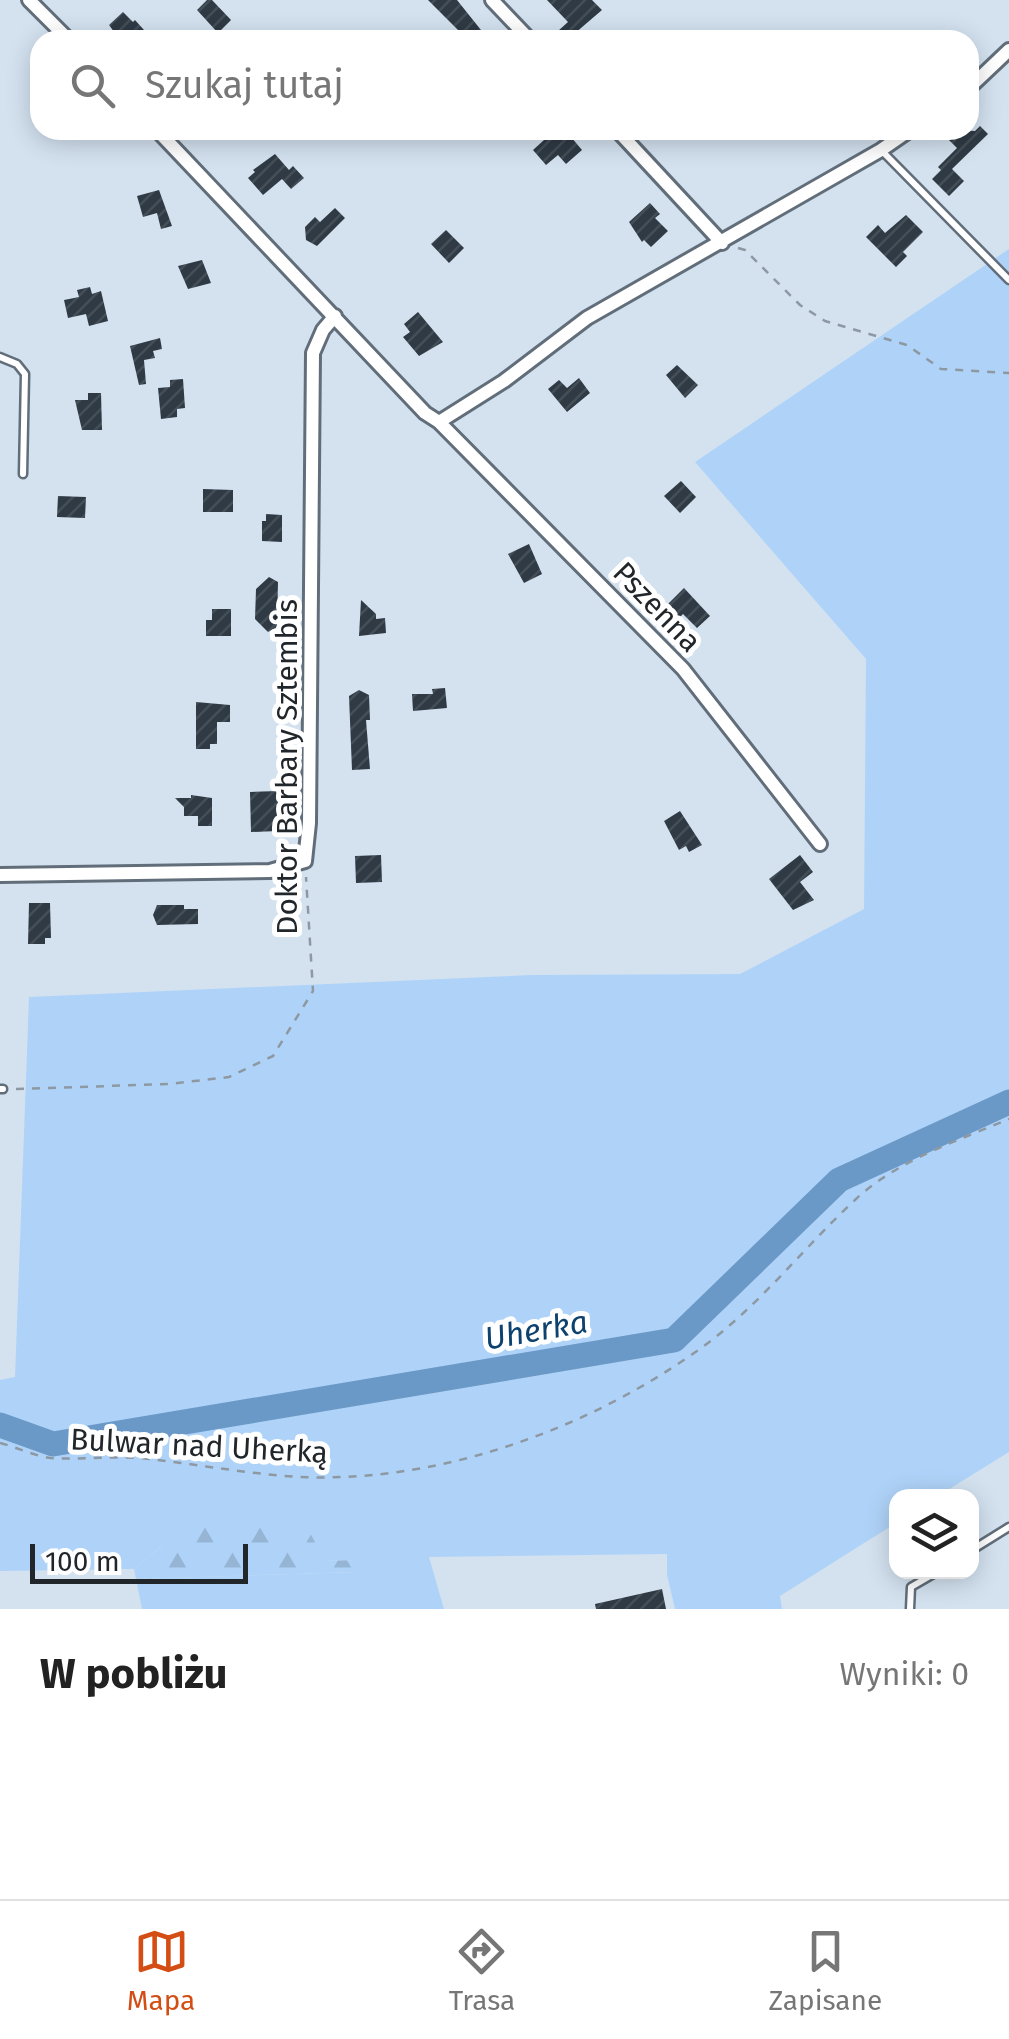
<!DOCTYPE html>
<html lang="pl">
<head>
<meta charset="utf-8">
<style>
	body { margin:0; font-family:"Fira Sans",sans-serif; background:#f6f6f6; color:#222 }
	.controls { position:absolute; right:30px; bottom:30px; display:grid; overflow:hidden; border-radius:20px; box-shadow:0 5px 25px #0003 }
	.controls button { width:90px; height:90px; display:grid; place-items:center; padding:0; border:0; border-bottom:2px solid #e0e0e0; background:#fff; color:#222; font:50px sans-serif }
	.scale { position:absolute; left:30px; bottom:25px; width:218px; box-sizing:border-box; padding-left:10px; border:5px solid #21262b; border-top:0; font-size:28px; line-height:35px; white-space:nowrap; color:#21262b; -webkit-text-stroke:8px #fff; paint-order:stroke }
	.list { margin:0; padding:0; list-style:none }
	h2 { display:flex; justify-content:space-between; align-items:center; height:130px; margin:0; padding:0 40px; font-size:42px }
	h2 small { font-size:32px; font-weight:400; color:#767676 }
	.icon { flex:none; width:55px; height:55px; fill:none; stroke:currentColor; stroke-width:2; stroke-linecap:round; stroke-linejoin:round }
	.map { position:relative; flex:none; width:1009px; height:1609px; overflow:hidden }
	.search { position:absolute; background:#fff; box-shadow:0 5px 25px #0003; left:30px; right:30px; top:30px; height:110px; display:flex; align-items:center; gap:25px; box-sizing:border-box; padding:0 35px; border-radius:30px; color:#767676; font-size:38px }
	.sheet { height:290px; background:#fff }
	nav { display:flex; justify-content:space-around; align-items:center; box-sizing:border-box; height:140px; border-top:2px solid #e0e0e0; background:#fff; font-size:28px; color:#767676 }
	nav a { display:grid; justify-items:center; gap:5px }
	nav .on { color:#d34d14 }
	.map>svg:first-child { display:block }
	.grass { fill:#afd3f8 }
	.forest { fill:url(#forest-firs) }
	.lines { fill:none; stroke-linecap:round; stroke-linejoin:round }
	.river { stroke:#6b99c7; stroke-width:25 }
	.building { fill:url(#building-hatch) }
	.service-casing { stroke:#616e7a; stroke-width:11 }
	.minor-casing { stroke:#616e7a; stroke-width:18 }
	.path { stroke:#8e98a2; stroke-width:2.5; stroke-dasharray:8 8; stroke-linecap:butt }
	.service { stroke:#fff; stroke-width:6 }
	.minor { stroke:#fff; stroke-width:12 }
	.labels { text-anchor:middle; stroke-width:10; stroke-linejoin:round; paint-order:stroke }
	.street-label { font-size:30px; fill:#21262b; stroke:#fff }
	.water-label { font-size:32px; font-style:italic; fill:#0d416e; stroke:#fff }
</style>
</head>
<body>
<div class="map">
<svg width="1009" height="1609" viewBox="0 0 1009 1609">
	<defs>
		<pattern id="forest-firs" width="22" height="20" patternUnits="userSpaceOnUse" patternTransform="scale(2.5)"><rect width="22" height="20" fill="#afd3f8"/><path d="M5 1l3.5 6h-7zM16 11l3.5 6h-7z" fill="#96b5d5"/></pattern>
		<pattern id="building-hatch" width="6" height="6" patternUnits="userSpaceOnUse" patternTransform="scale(2.5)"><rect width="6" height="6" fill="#2f3a45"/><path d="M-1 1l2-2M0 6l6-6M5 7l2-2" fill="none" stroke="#444e57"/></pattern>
	</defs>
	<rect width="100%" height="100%" fill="#d4e2f0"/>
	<!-- grass -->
	<path class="grass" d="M1009 249V1452L938 1496H896V1523L780 1596 782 1609H675L667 1575V1554L429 1557 444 1609H142L136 1579 357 1572 354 1560 325 1561 163 1545 134 1569 0 1571V1380L15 1377 29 997 532 975 740 974 864 909 866 659 695 462Z"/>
	<!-- forest -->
	<path class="forest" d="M217 1520 309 1531 325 1561 355 1560 358 1572 136 1579 134 1569 163 1545Z"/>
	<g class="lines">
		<!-- river -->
		<path class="river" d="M0 1425 53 1444 674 1340 839 1180 1009 1102"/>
	</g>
	<!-- building -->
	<path class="building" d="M207 0H212L231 20 218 33 197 10Z
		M428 0H457L489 40H468Z
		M547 0H592L602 10 567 40 558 31 568 22Z
		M123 12 133 22 135 20 153 40H120L109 25Z
		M980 126 988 134 952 169 964 181 949 196 932 179 941 170 938 167 957 148 948 139 956 130 975 131Z
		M555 130H578L571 137 582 150 566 164 558 155 546 165 533 150Z
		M275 154 289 170 293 166 304 178 291 189 282 179 263 195 248 178 255 172 253 170Z
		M159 190 172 226 161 229 157 213 143 217 137 196Z
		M650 203 660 214 655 218 668 231 651 247 644 240 642 242 629 222Z
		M335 208 345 218 317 246 306 240 305 227 315 217 320 222Z
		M906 215 923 232 903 252 907 256 896 267 866 237 878 225 885 233Z
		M446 230 464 248 449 263 431 244Z
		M202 260 211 283 188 289 178 266Z
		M90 287 92 294 101 291 108 321 89 326 86 314 68 318 64 300 79 297 77 290Z
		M418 312 443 342 419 356 403 337 410 332 404 324Z
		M160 338 162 349 153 351 155 358 144 360 146 384 139 385 130 346Z
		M677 365 698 385 685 398 666 375Z
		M579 378 590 393 567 412 548 389 559 380 567 388Z
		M183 379 185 408 177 409V417L161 419 158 388 170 387V380Z
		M88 393H101L102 430H82L75 400H88Z
		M681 481 696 497 680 513 664 496Z
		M203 489 233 490V512H203Z
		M58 496 86 497 85 518 57 517Z
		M266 514 282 515V542L262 541V521H266Z
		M529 544 542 574 524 583 508 554Z
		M269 577 278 582 277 627 268 632 255 619 256 589Z
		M684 588 710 616 697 628 683 614 678 619 666 606Z
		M361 600 376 614V619L385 618 386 633 359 636Z
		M212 609H231V636H206V620H212Z
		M445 688 447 708 413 711 412 694H433L432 689Z
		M359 690 369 695 370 720H366L370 769 352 770 349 696Z
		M196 702 230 705V722H217V744H210V749H196Z
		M279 791V804H293V822H278V831L251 832 250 792Z
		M191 795 212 798V826H198V816H184V807L175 798H191Z
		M680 811 702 845 689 852 686 846 679 850 664 821Z
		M381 855 382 882 356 883 355 856Z
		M800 855 813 872 800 882 814 900 793 910 769 879Z
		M29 903H50L51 938H45V944H28Z
		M157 905H184V909H198V924L157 925 153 915Z
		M662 1589 666 1609H596L595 1604Z"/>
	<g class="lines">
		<!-- service casing -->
		<g class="service-casing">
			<path id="service" d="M882 151 1009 280
				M0 357 17 364 25 374 23 474
				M0 1089H3
				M972 1550 1009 1527
				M910 1609 911 1587 937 1572"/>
		</g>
		<!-- minor casing -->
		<g class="minor-casing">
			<path id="minor" d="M29 0 69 40
				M492 0 530 40
				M969 88 1009 50
				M157 130 425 413 439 422 683 669 820 844
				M617 130 722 243
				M439 422 504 381 587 318 881 150 910 130
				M0 875 270 871 305 861 309 823 313 353 323 330 335 316"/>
		</g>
		<!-- path -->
		<path class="path" d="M738 248 745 250 800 305 825 321 907 345 941 369 1009 373
			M16 1089 169 1084 229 1077 273 1056 313 991 306 877
			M0 1443C16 1447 34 1456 51 1458 83 1460 116 1455 149 1459 194 1464 239 1472 284 1476 428 1487 581 1433 697 1351 758 1308 802 1249 856 1199 898 1160 957 1141 1009 1119"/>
		<!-- service -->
		<use href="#service" class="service"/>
		<!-- minor -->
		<use href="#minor" class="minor"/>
	</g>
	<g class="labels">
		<!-- street labels -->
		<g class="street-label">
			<text transform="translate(657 607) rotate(46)" y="10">Pszenna</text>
			<text transform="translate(287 767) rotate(-90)" y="10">Doktor Barbary Sztembis</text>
			<text transform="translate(199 1446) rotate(3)" y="10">Bulwar nad Uherką</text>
		</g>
		<!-- water labels -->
		<g class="water-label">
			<text transform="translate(536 1330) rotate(-10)" y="11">Uherka</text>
		</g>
	</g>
</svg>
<div class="controls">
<button><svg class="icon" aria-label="layers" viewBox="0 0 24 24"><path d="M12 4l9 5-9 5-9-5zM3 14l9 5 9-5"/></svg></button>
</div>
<div class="scale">100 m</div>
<div class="search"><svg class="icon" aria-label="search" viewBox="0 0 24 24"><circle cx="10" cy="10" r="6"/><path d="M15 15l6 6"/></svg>Szukaj tutaj</div>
</div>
<section class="sheet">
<h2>W pobliżu<small>Wyniki: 0</small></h2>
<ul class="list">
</ul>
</section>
<nav>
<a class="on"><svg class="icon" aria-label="map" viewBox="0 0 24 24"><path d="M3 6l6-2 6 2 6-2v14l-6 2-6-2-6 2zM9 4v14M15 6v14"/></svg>Mapa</a>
<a><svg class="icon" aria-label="directions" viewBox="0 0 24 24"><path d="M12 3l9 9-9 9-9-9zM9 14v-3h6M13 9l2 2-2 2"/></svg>Trasa</a>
<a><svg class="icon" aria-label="saved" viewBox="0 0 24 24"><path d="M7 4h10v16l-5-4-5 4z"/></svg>Zapisane</a>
</nav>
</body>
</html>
